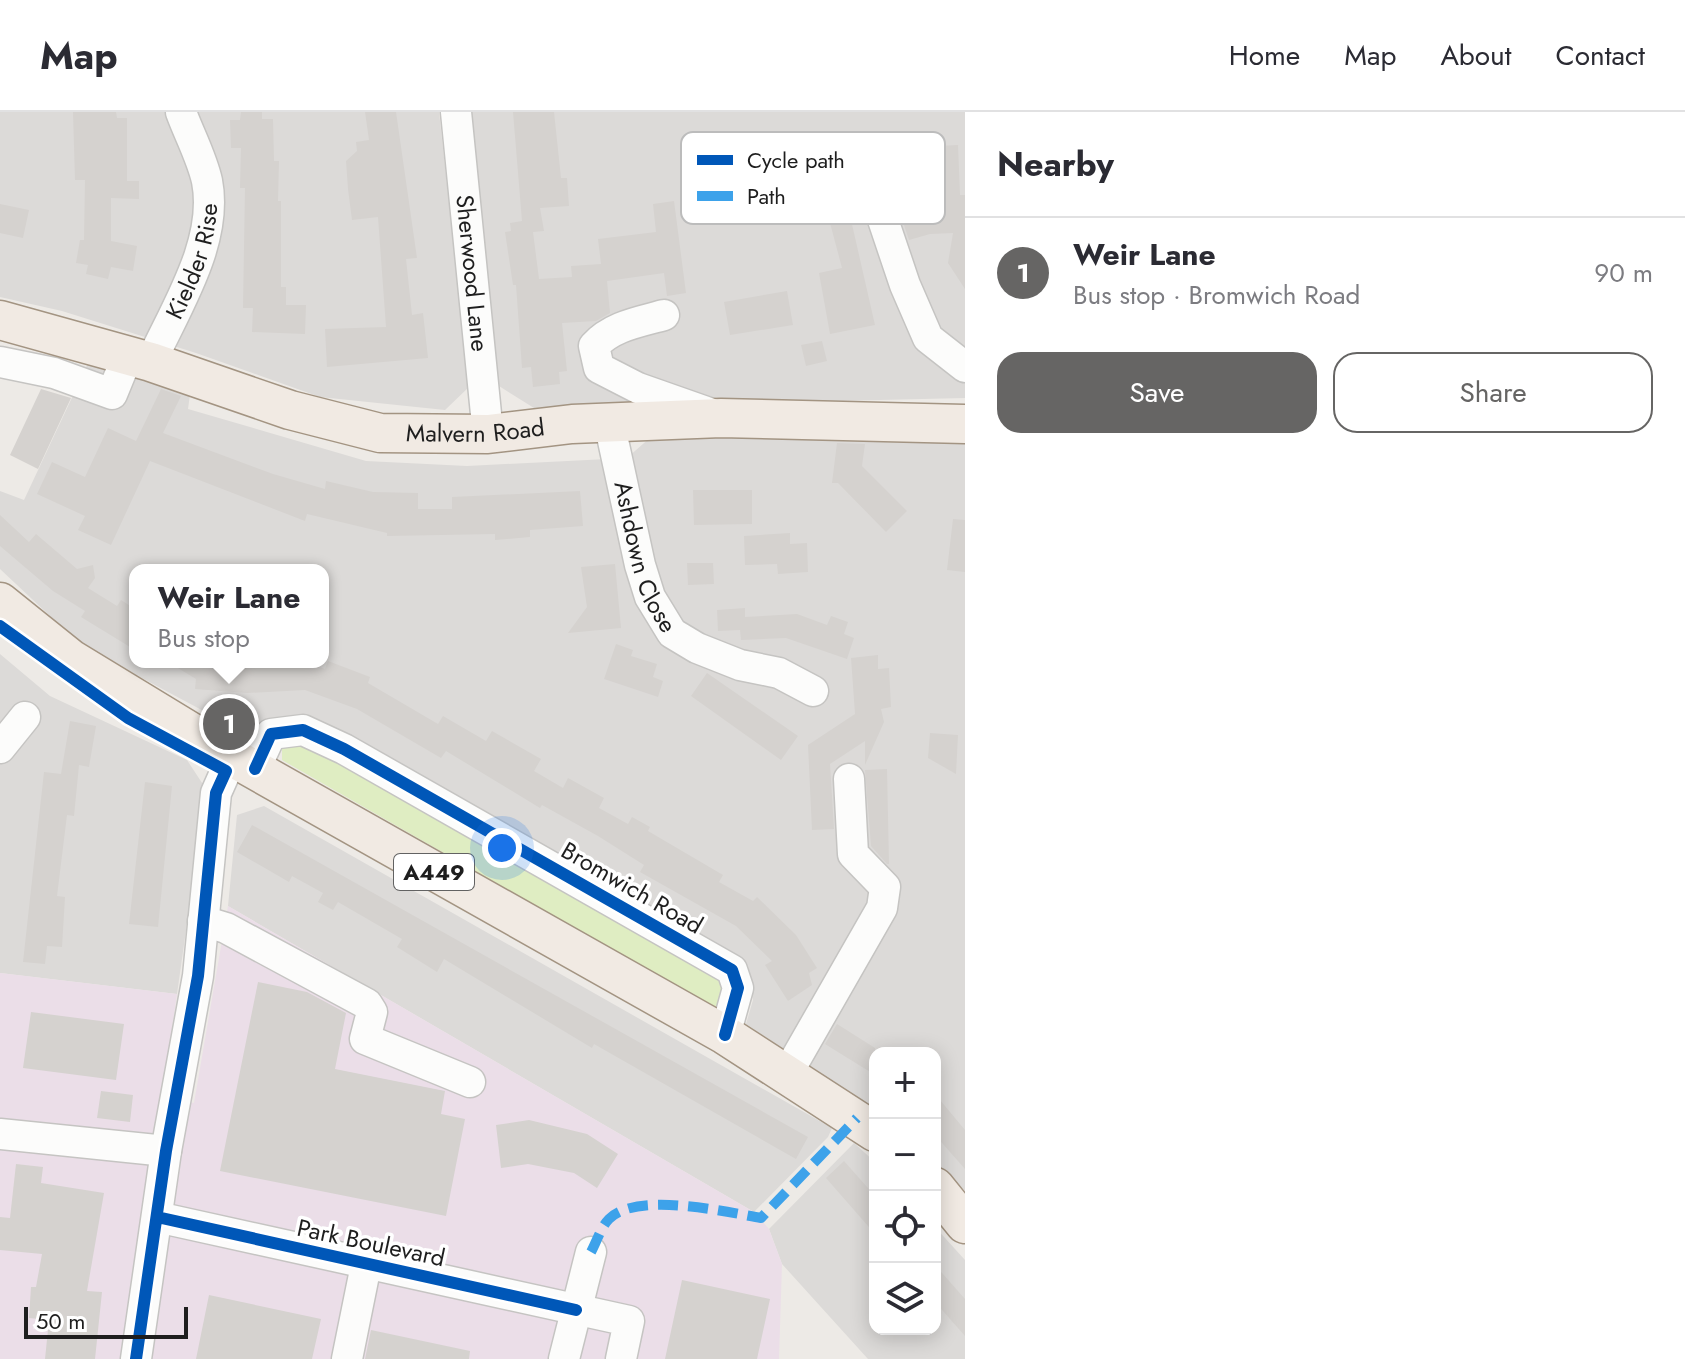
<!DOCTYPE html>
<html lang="en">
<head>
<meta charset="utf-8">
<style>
	body { margin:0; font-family:Jost,sans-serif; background:#f7f7f7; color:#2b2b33 }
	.controls { position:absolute; right:24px; bottom:24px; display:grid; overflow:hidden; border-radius:16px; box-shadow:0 4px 20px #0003 }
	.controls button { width:72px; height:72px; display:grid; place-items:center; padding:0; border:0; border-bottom:2px solid #e1e1e2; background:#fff; color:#2b2b33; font:40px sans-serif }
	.scale { position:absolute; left:24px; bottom:20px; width:164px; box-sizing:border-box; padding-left:8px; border:4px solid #1e1e1e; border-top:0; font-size:22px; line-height:28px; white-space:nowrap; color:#1e1e1e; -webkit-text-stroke:6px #fff; paint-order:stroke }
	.you { position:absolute; left:502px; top:736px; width:28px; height:28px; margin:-20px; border:6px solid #fff; border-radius:50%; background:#1a73e8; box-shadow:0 0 0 12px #1a73e833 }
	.badge { display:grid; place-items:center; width:52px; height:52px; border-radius:50%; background:#666564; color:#fff; font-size:26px; font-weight:700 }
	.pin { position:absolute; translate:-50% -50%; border:4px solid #fff; box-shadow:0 2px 8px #0006 }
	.popup { position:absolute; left:129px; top:452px; width:200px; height:104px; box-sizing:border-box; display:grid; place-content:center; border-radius:16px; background:#fff; filter:drop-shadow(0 2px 6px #0005); font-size:26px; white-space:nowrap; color:#7c7c81 }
	.popup b { font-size:30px; color:#2b2b33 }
	.popup::after { content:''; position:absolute; left:50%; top:100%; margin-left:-16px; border:16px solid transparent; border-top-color:#fff }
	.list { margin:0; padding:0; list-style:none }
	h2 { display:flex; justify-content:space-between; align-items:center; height:104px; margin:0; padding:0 32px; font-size:34px }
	h2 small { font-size:26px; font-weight:400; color:#7c7c81 }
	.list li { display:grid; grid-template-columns:52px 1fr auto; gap:24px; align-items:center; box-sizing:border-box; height:112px; padding:0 32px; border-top:2px solid #e1e1e2 }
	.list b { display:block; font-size:30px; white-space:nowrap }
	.list p { margin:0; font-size:26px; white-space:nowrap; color:#7c7c81 }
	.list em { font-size:26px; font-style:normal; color:#7c7c81 }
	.actions { display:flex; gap:16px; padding:24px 32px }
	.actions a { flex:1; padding:18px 0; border:2px solid #666564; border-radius:24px; text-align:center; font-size:28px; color:#666564 }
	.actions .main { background:#666564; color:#fff }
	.icon { flex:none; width:44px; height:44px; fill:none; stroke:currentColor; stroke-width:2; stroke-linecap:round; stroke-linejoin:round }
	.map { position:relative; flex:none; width:965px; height:1247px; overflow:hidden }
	header { display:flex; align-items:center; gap:48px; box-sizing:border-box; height:112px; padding:0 40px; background:#fff; border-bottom:2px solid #e1e1e2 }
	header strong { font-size:38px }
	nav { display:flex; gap:44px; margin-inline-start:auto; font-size:28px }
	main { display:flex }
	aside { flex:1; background:#fff }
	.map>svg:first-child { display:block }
	.residential { fill:#dcdad8; fill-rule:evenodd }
	.industrial { fill:#ebdee8 }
	.grass { fill:#dfedc2 }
	.building { fill:#d5d2cf }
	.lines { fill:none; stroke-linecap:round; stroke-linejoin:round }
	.minor-casing { stroke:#c5c4c2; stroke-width:33 }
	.major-casing { stroke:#a39482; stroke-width:41 }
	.minor { stroke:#fcfcfb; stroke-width:30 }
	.major { stroke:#f1eae3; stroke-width:38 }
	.quiet { stroke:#3da2ea; stroke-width:10; stroke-dasharray:20 10; stroke-linecap:butt }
	.cycleway-casing { stroke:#fff; stroke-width:17 }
	.cycleway { stroke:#0057b8; stroke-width:12 }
	.labels { text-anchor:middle; stroke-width:7; stroke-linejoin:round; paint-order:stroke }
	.shield { fill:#fff; stroke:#626262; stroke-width:2 }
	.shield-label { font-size:22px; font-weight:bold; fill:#1e1e1e }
	.street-label { font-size:24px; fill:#1e1e1e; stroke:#fff }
	.key { fill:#fff; stroke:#bcbcbc; stroke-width:2 }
	.key-label { font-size:22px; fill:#1e1e1e }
</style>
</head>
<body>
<header>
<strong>Map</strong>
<nav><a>Home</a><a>Map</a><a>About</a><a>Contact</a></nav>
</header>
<main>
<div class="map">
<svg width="965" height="1247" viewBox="0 0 965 1247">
	<rect width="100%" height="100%" fill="#edeae6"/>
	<!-- residential -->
	<path class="residential" d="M0 0H439L469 275 445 298 320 285 196 241 62 199 0 185Z
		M470 0H965V286L534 296 499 274Z
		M91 245 191 275 188 297 366 349 467 354 627 346 652 324H843L965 329V1079L935 1050V941H875V998L746 912 753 888 748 853 302 604 241 619 82 534 0 457V379L24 388ZM135 458H323V550H135Z
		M0 542 50 584 187 648 206 677 177 882 0 861Z
		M264 694 832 1016 828 1025 754 1100 228 794 237 703Z
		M854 1031 875 1050V1217H935V1115L965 1148V1247H868L782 1152 769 1117Z"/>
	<!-- industrial -->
	<path class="industrial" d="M228 794 754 1100 769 1117 782 1152 779 1247H0V861L177 882 162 985 194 991Z"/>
	<!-- grass -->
	<path class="grass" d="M290 628 305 630 706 856 725 873 723 890 714 896 282 648V636Z"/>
	<!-- building -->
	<path class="building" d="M73 0H116L117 6H127V69H139V87L111 86V129L137 134 133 159 111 155 108 167 86 162 88 153 76 151 80 128H84L85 68H75Z
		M241 0H262V7H273L274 49H279L278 89H281V175H286V193H306L305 222 252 220 253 196H243L245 76H240L241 36H231L230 8H240Z
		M365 0H396L417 146 406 147 412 203 423 201 428 246 327 255 325 217 386 215 378 105 352 108 348 77 346 49 357 39 356 30 369 28Z
		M513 0H554L561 66H567L569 94 540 96 544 119 533 120 539 167 572 165 571 154 601 152 598 127 656 120 653 92 674 89 686 181 667 184 664 161 607 169 610 201 596 209 562 211 567 259 559 260 560 272 533 275 531 255 522 256 516 173H513L505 120 511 119 510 111 522 109Z
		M868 19V44L847 45 846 20Z
		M958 33 960 83H965V177L948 151 953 121 930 122 909 128 902 107 914 103 913 55H920V35Z
		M846 86 875 213 830 222 819 161 842 156 825 92Z
		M0 92 29 98 23 126 0 121Z
		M787 179 793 213 730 223 724 190Z
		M822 229 827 249 806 254 801 233Z
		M41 277 71 286 38 357 10 343Z
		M161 277 181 284 163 321 273 362 325 377 326 369 373 380 418 381V397H452V385L580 379 583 414 530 418V425L495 428V422L387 424V421L307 402 305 409 150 349 111 433 78 418 85 404 37 382 52 350 85 365 108 316 136 329Z
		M837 331 865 332 862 354 907 399 886 420 838 371H832Z
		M693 378H752V412L694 413Z
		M0 403 29 430 36 422 77 457 93 453 95 466 88 476 117 494 121 488 135 497V538L81 505 85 499 53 479 0 434Z
		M953 407 965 408V460L947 458Z
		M790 421V432L807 431 808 460 778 462 777 452 745 453 744 424Z
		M687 451H713L714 472 688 473Z
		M615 452 621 516 568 521 587 495 581 455Z
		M745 496V505L797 502 827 513 831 504 848 510 844 522 854 526 847 547 786 526 741 528 740 518 718 519 717 498Z
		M616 532 633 538 631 544 657 552 653 565 663 569 658 585 604 567Z
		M878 543V557L889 556 891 595 881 597 884 610 865 653V629L830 652 834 717 812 718 808 633 855 602 851 546Z
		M328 549 370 565 368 571 438 612 443 604 486 629 492 619 541 647 534 659 563 676 568 666 604 686 599 696 628 712 632 705 650 715 648 719 723 763 719 770 753 789 757 785 796 823 817 856 809 861 812 873 788 889 765 853 772 849 736 814 640 760 644 753 598 724 542 693 540 696 446 639 441 646 357 597 305 578 247 581 195 577 196 567 168 550H231V554L306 550 325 557Z
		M707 561 798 624 781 648 691 584Z
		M70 609 96 614 89 655 79 653 74 704 67 703 57 784 65 785 62 835 47 834 45 852 23 850 44 660 61 662Z
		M930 621 958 623 956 662 928 646Z
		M887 657 889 752H887L871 734 865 658Z
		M145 670 172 674 158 815 129 812Z
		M252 713 808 1025 796 1047 594 932 592 936 444 847 437 860 397 835 402 827 338 790 333 798 318 790 323 781 292 764 289 770 237 740Z
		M258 870 307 880 346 901 335 957 445 979 441 1002 465 1007 446 1104 220 1059Z
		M31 900 124 912 116 968 23 956Z
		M837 912 875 936V963L825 932Z
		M101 979 133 983 130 1010 97 1006Z
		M935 982 965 1018V1057L935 1023Z
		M529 1008 587 1022 618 1042 597 1076 574 1061 528 1052 501 1056 496 1013Z
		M844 1049 875 1084V1122L826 1066Z
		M16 1052 43 1055 41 1071 104 1081 87 1179 102 1180 95 1247H45L49 1208 29 1206 31 1175H36L42 1142 0 1138V1105L10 1106Z
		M935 1153 965 1187V1224L935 1190Z
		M682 1168 770 1187 757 1247H665Z
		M209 1183 321 1207 312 1247H196Z
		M371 1218 470 1239 469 1247H365Z"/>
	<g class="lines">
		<!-- minor casing -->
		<g class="minor-casing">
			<g id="minor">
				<path id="s1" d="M456 0 488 322"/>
				<path d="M873 78 905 173 928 226 965 255"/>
				<path d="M664 203C639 210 612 214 594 234L599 256 638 276 712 302"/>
				<path d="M0 250 54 261 112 282 128 243"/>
				<path id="s2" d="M151 250C175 197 219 130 207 69 202 46 189 22 181 0"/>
				<path id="s3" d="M609 310 640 453 650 485 672 521 697 536 740 553 779 561 813 579"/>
				<path d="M0 636 25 605"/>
				<path d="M255 657 271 622 303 618 344 637 732 858 738 876 725 923"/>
				<path d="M203 809 226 816 367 892 372 900 365 927 470 970"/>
				<path d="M787 962 882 796 885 775 853 742 849 667"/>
				<path d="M0 1022 166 1039"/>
				<path d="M157 1105 629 1209 621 1247"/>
				<path d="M136 1247 166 1039 198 864 216 681 232 645"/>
				<path d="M347 1247 366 1153"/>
				<path d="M564 1247 591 1140"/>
			</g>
		</g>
		<!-- major casing -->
		<g class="major-casing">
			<g id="major">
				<path id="s4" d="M0 208 151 250 290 298 380 321 488 322 572 312 721 306 965 312"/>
				<path d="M0 490 71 547 232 645 725 923 875 1020"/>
				<path d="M935 1075 965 1112"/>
			</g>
		</g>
		<!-- minor -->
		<use href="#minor" class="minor"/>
		<!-- major -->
		<use href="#major" class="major"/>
		<!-- quiet -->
		<path class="quiet" d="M591 1140C596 1131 601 1115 609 1107 637 1079 726 1100 761 1106L857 1006"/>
		<!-- cycleway casing -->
		<g class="cycleway-casing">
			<path id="cycleway" d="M0 514 128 606 226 659 216 681 198 864 166 1039 136 1247
				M255 657 271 622 303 618 344 637 732 858 738 876 725 923
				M157 1105 576 1198"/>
		</g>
		<!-- cycleway -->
		<use href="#cycleway" class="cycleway"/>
	</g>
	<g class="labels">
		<!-- shield labels -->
		<rect class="shield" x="394" y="742" width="80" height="36" rx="6"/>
		<g class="shield-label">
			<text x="434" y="768">A449</text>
		</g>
		<!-- street labels -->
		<g class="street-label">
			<text dy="8" stroke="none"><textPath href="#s2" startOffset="110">Kielder Rise</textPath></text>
			<text dy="8" stroke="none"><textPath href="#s1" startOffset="162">Sherwood Lane</textPath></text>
			<text dy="8" stroke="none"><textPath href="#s4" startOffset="492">Malvern Road</textPath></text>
			<text dy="8" stroke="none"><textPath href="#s3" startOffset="140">Ashdown Close</textPath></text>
			<text transform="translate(632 776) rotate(30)" y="8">Bromwich Road</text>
			<text transform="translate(371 1131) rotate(12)" y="8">Park Boulevard</text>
		</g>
	</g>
	<!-- legend -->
	<rect x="681" y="20" width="264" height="92" rx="12" class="key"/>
	<rect x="697" y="43" width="36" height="10" fill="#0057b8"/>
	<rect x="697" y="79" width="36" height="10" fill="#3da2ea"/>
	<g class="key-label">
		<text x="747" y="56">Cycle path</text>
		<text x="747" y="92">Path</text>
	</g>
</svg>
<div class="controls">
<button>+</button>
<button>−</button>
<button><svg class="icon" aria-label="locate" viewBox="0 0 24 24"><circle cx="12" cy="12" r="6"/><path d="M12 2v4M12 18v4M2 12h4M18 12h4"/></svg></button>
<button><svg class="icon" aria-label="layers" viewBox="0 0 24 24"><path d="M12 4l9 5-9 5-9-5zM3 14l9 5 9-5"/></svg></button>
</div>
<div class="scale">50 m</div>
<div class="you"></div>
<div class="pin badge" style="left:229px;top:612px">1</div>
<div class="popup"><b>Weir Lane</b>Bus stop</div>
</div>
<aside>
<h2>Nearby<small></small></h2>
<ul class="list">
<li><span class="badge">1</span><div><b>Weir Lane</b><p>Bus stop · Bromwich Road</p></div><em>90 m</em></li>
</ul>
<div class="actions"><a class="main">Save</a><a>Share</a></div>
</aside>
</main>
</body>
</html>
